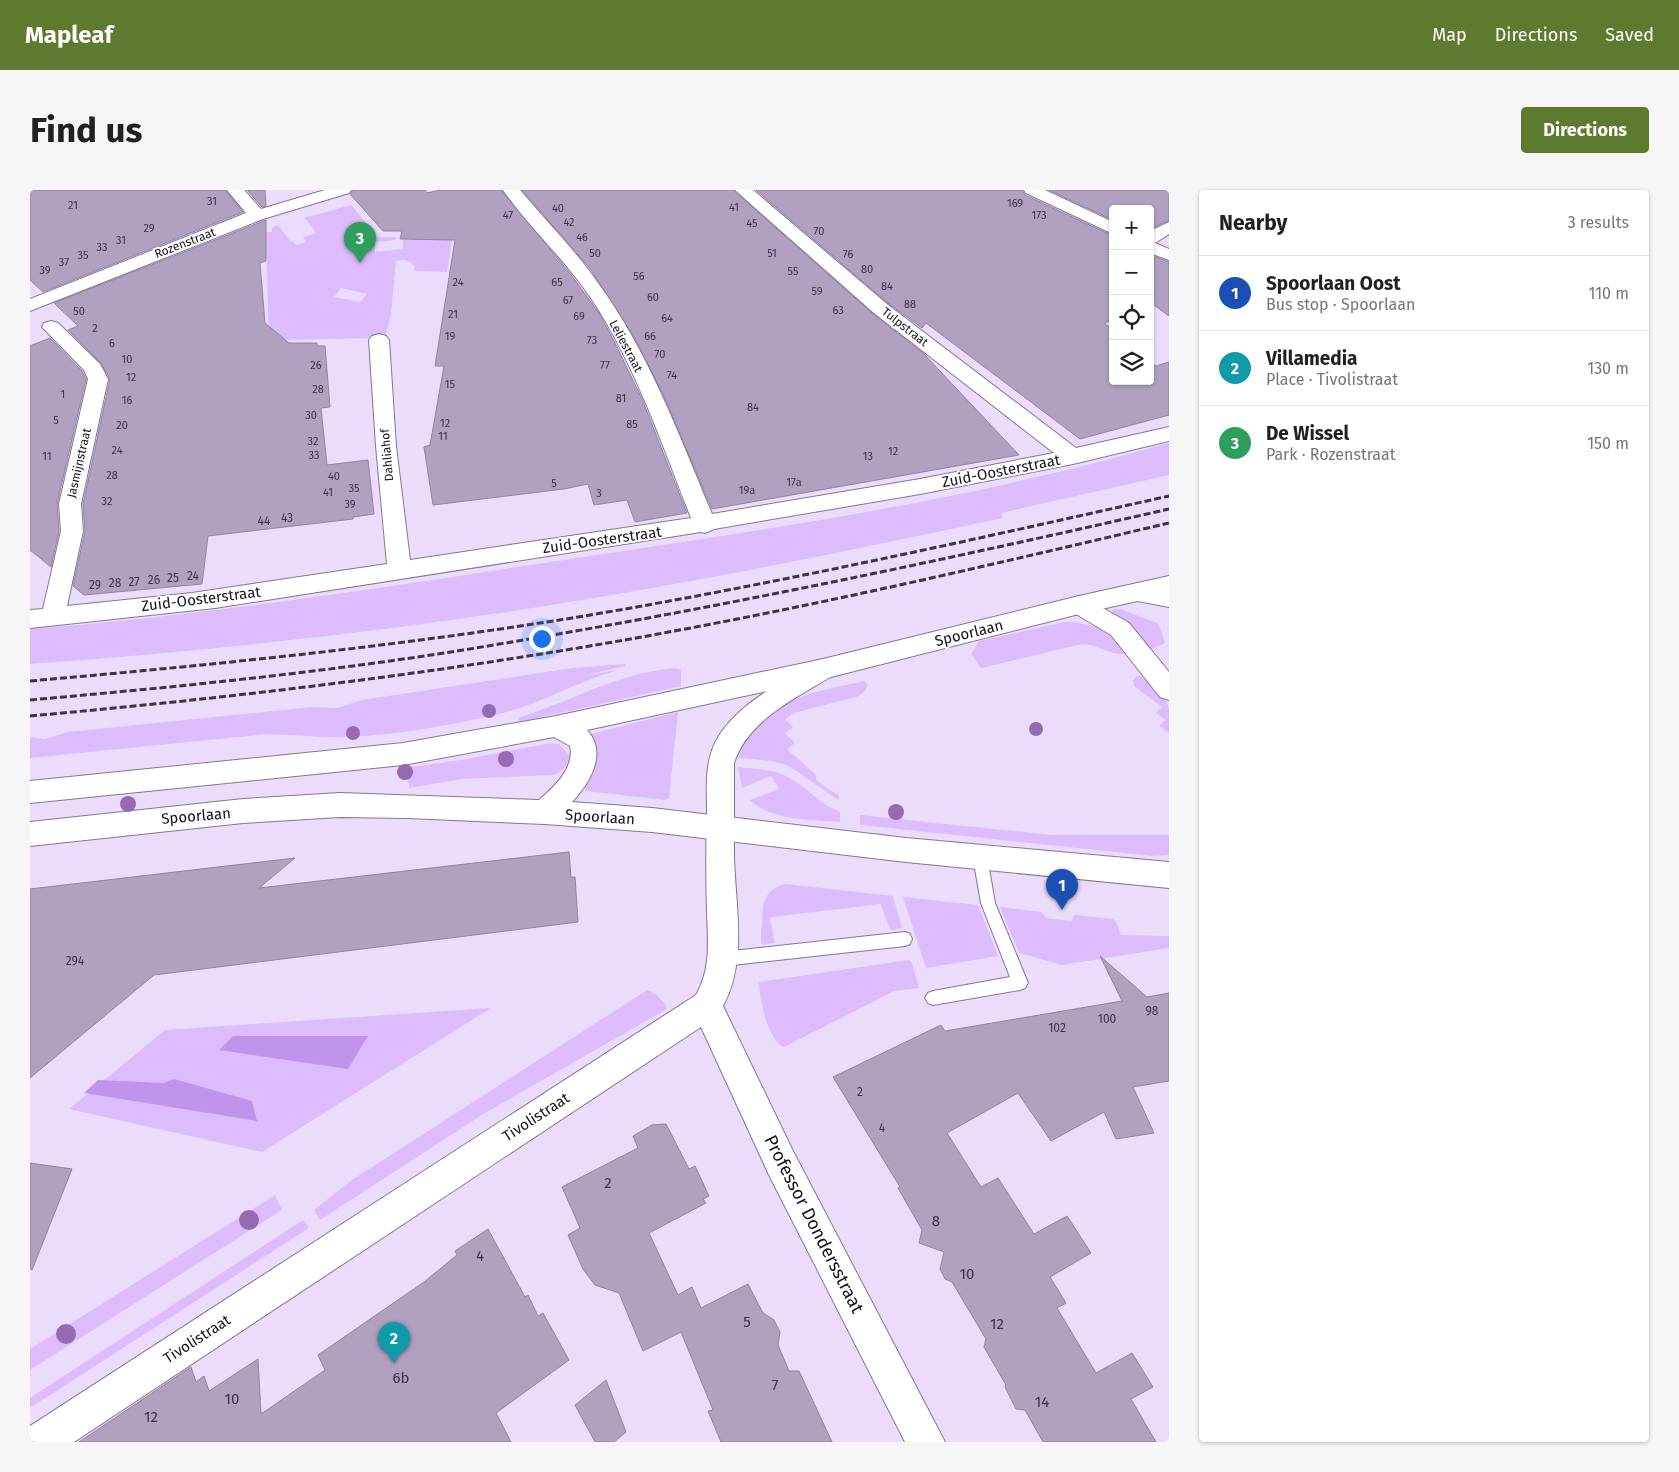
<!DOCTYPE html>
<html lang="en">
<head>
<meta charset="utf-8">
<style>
	body { margin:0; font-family:"Fira Sans",sans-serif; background:#f6f6f6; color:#202124 }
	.controls { position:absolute; right:15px; top:15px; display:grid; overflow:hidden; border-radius:5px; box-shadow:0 1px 4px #0004 }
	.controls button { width:45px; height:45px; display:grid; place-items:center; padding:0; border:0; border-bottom:1px solid #e0e0e0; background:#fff; color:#202124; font:25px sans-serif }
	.you { position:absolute; left:511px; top:448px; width:18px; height:18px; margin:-12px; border:4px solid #fff; border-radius:50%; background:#1a73e8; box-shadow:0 0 0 8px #1a73e833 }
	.badge { display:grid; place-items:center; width:32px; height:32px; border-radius:50%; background:#5d7a2f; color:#fff; font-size:16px; font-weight:700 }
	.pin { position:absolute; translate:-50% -41px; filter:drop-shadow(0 1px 2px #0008) }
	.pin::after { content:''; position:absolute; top:26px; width:18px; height:15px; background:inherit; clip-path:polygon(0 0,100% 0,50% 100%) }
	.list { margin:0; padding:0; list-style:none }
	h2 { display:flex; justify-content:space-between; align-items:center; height:65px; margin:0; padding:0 20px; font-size:21px }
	h2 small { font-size:16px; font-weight:400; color:#757577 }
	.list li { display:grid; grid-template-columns:32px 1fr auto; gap:15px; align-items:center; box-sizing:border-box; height:75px; padding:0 20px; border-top:1px solid #e0e0e0 }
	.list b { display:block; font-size:19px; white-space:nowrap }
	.list p { margin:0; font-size:16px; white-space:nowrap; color:#757577 }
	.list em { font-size:16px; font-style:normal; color:#757577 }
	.icon { flex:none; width:28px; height:28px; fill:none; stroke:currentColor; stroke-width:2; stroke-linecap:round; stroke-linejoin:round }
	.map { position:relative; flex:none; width:1139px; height:1252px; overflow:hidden; border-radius:5px }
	header { display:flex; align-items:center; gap:30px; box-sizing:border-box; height:70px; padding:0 25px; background:#5d7a2f; color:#fff }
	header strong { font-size:24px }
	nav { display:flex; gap:28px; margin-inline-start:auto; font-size:18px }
	.intro { display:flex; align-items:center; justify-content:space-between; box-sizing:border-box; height:120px; padding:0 30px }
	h1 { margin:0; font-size:35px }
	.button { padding:12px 22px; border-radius:5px; background:#5d7a2f; color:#fff; font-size:18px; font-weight:700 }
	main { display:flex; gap:30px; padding:0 30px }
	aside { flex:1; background:#fff; border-radius:5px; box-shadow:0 1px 4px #0004 }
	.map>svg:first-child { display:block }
	.green { fill:#dcbcfc; fill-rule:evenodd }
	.water { fill:#c194eb }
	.building { fill:#afa1bf; stroke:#9283a0 }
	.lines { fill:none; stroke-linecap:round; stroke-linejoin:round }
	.service-casing { stroke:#847692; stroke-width:2 }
	.minor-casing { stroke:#847692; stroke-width:2 }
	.tertiary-casing { stroke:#847692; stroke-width:2 }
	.service { fill:#fff; fill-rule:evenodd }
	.minor { fill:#fff; fill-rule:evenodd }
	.tertiary { fill:#fff; fill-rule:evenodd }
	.rail-far1 { stroke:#3b3442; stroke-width:2.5; stroke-dasharray:5 2.5; stroke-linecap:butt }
	.rail { stroke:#3b3442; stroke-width:3; stroke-dasharray:7 3; stroke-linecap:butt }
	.tree { fill:#956ab2 }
	.labels { text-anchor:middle; stroke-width:4; stroke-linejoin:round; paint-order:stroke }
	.far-number-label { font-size:11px; fill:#3c3443 }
	.far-street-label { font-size:12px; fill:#15101a; stroke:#fff }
	.number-label { font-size:12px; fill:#3c3443 }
	.street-label { font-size:15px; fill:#15101a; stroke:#fff }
	.near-number-label { font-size:15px; fill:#3c3443 }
	.near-street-label { font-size:18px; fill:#15101a; stroke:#fff }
</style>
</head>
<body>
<header>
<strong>Mapleaf</strong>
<nav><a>Map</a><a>Directions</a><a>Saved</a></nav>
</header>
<div class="intro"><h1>Find us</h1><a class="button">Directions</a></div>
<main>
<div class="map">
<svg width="1139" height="1252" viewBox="0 0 1139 1252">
	<rect width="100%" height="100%" fill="#ecdcfc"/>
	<!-- green -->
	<path class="green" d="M321 15 344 42 343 47H366V50L345 52V62L373 59V50H422L417 82 384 81 385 76C378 70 375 69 366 71L361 125 355 148 239 150 236 42H242V37ZM275 28 286 43 273 47 276 52 266 55 262 50 260 51 248 35ZM311 98 337 104 330 112 304 107Z
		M1139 253V285L971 323 973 328C823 360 673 391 521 415 348 443 174 461 0 474V439C214 422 426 386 639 354 806 329 976 300 1139 253Z
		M1083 419H1091L1129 434 1135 453 1122 459 1081 424Z
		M1035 432C1065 432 1079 442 1097 463 1085 468 1067 454 1052 454L951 478 941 464 949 451Z
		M595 474V476L552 486 588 480C548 491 513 513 473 523 423 535 363 546 311 547 283 548 256 543 228 545L0 568V547L15 549 38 542 282 517 307 518 332 510 543 478Z
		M645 478 651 480V496L490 532 488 528C542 511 587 483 645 478Z
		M1107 486C1119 485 1137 508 1139 519 1139 527 1139 536 1139 543L1129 536 1136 530 1126 523 1132 517 1104 496 1103 490Z
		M834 491 838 494 835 501 829 506 764 523 755 529 763 537 755 543 765 553 757 559 785 584 787 591 809 606 808 610 759 576 741 571 709 568C722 510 786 502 834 491Z
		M648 522 639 608 635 610 556 601 554 597 565 576 561 544Z
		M521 553 529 554 539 565C539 575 533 581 524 585L432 589 379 598 378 588 369 589 368 579 437 569Z
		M708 577C725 579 743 579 758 587 777 597 789 614 810 622V632C781 629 743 631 720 610L749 599 741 586 712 598Z
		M830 625 1022 645H1139V665L1123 666 849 637 830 635Z
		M756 694 863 706 872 738 862 740 859 738 851 714 741 727 740 729 745 753 732 755C730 749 731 741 732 734 732 715 734 698 756 694Z
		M873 707 948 715 968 766 896 778Z
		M970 717 1011 722 1016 728 1041 731 1045 725 1083 729 1086 732 1091 745 1139 746V758L1032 775 989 763Z
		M879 770 882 773 889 798 864 801 754 857C738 852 729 807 729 792Z
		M617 800C624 802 636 812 637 819L455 923 290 1030 284 1020 322 990Z
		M461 818 232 962 39 919 135 840ZM203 846H338L190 860Z
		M245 1005 252 1020 0 1180V1159Z
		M273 1030 279 1038 0 1218V1208Z"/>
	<!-- water -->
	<path class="water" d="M203 846H338L318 879 189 860Z
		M144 889 222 911 227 931 54 903 68 890 134 893Z"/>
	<!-- building -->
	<path class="building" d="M0 0H195L213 22 13 102 0 90Z
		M217 0H235L236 16 232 17Z
		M323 0H395L397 3 410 0H471L542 86 569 123 584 151 612 209 657 323 605 332 597 310 564 315 558 294 534 299 403 315 394 257 400 255 414 176H405L425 50 370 49 372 41H353L320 4Z
		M492 0H703L843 124 893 163 989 265 682 319 633 204 604 147 561 80Z
		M726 0H992L995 5 1083 46V130L1074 133 1083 140V191H1120V172L1126 176 1139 172V225L1050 249 896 133 892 138 859 114Z
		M1019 0H1139V30L1120 39V19H1083V30Z
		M236 30V71L230 73 235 133 259 153H287V156H295L300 217 291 218 297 275 338 270 344 324 323 327V329L178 346 172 394 54 405 43 396 55 341 53 314 80 189 71 173 38 140 48 136 24 113Z
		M1120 65 1139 72V126L1120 112Z
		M20 148 52 181 56 189 27 314 29 341 21 377 0 360V156Z
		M539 662 541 687H545L548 732 124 785 0 888V699L265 668 229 698Z
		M1070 766 1117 807 1139 803V891L1103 897 1124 943 1086 949 1074 922 1021 951 988 903 917 943 951 997 968 988 1004 1044 1037 1026 1061 1063 1020 1087 1036 1113 1027 1118 1066 1183 1102 1163 1123 1197 1101 1209 1126 1252H1013L995 1220 986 1219 975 1197 976 1195 954 1157 956 1149 922 1092 915 1089 910 1079 914 1062 889 1053 892 1040 868 998 870 997 803 887 911 835 915 841 1092 811Z
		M636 934 659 979 665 976 679 1006 673 1009 676 1013 619 1043 648 1105 662 1097 671 1118 718 1094 733 1123 744 1130 750 1142 748 1155 759 1181H769L802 1252H691L678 1221 683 1220 651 1142 613 1161 589 1103 565 1095 553 1079 538 1045 550 1038 532 997 608 958 603 946 622 935Z
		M0 973 42 979 2 1080 0 1079Z
		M458 1039 495 1107 498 1105 508 1126 513 1123 539 1170 466 1223 481 1252H49L161 1177 166 1192 174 1186 179 1201 228 1169 231 1224 295 1180 288 1165 394 1092 427 1065 425 1061Z
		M576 1190 596 1242 584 1252H565L545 1215Z"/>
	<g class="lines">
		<!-- service casing -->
		<g class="service-casing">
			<path id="service" d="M950 661 955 663 957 667 965 713 998 793 995 798 990 800 903 815 898 813 895 808 898 803 903 801 980 787 951 713 943 667 945 663Z
				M875 742 880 744 882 749 880 754 875 756 693 776 688 774 685 769 688 764 693 762Z"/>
		</g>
		<!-- minor casing -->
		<g class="minor-casing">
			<path id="minor" d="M197 0H214L231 19 295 0H321L319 3 233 29 0 121V109L216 23Z
				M473 0H490C516 31 545 60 568 93 619 163 649 245 682 324L890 289 1024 263 844 123 705 0H723L858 115 1046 258 1139 237V251L1043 274 890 304 684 339 675 343 671 342 185 418 0 438V420L13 419 31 341 29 314 58 189 54 180 12 137 14 133 21 131 28 133 70 174 78 189 51 314 53 341 37 416 162 403 357 374 346 256 339 150 342 146 349 144 356 146 359 150 366 256 380 370 661 328C631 252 601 162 553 97 528 63 497 34 473 0Z
				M994 0H1015L1083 32V44L996 3Z
				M1139 32V44L1125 53 1139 59V70L1120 63V41Z
				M1105 394 1139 399V417L1097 409 1093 403 1097 397Z
				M1049 406 1057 409 1099 433 1139 482V510L1130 507 1081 445 1041 421 1037 415 1041 409Z
				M793 469 802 472 805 479 802 486C766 508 718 530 704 573 704 604 704 634 704 665 705 715 718 770 693 816L763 961 915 1252H875L739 985 671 837 44 1252H0V1236L666 805C681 779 678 752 677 723 676 690 676 657 677 624 677 599 674 572 687 549 707 514 751 493 784 472Z"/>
		</g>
		<!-- tertiary casing -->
		<g class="tertiary-casing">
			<path id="tertiary" d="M1139 386V404L1049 424 793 489 557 540C578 563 560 593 542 612L622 618 876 648 1139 672V698L876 672 622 642 515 634 378 628 310 627 213 633 0 656V632L213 609 310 603 509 610C524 597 545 578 540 556L524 547 373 575 0 613V591L373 553 526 526 793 469 1049 406Z"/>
		</g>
		<!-- service -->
		<use href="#service" class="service"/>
		<!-- minor -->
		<use href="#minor" class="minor"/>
		<!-- tertiary -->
		<use href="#tertiary" class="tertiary"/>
		<!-- rail-far1 -->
		<path class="rail-far1" d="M1136 307 1139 306"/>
		<!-- rail -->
		<path class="rail" d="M0 491C181 475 362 457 542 428 742 395 941 350 1139 306
			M0 510C145 497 289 483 433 460 670 422 905 372 1139 319
			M0 526C210 507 420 482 628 444 799 413 969 373 1139 333"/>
	</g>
	<!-- trees -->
	<g class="tree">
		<circle cx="459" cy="521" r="7"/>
		<circle cx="1006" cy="539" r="7"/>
		<circle cx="323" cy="543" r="7"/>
		<circle cx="476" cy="569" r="8"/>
		<circle cx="375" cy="582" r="8"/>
		<circle cx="98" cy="614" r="8"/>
		<circle cx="866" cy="622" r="8"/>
		<circle cx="219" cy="1030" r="10"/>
		<circle cx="36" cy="1144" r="10"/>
	</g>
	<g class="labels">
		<!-- far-number labels -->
		<g class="far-number-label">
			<text x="182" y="15">31</text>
			<text x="985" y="17">169</text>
			<text x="43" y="19">21</text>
			<text x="704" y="21">41</text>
			<text x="528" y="22">40</text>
			<text x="478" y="29">47</text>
			<text x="1009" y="29">173</text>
			<text x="539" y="36">42</text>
			<text x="722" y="37">45</text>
			<text x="119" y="42">29</text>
			<text x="789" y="45">70</text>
			<text x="552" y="51">46</text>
			<text x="91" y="54">31</text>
			<text x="72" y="61">33</text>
			<text x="565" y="67">50</text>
			<text x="742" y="67">51</text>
			<text x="818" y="68">76</text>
			<text x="53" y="69">35</text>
			<text x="34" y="76">37</text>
			<text x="837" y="83">80</text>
			<text x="15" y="84">39</text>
			<text x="763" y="85">55</text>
			<text x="609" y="90">56</text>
			<text x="428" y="96">24</text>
			<text x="527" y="96">65</text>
			<text x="857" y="100">84</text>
			<text x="787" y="105">59</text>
			<text x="623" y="111">60</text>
			<text x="538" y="114">67</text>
			<text x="880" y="118">88</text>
			<text x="808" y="124">63</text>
			<text x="49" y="125">50</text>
			<text x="423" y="128">21</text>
			<text x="549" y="130">69</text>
			<text x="637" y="132">64</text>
			<text x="65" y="142">2</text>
			<text x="420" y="150">19</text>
			<text x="620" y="150">66</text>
			<text x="562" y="154">73</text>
			<text x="82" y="157">6</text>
			<text x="630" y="168">70</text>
			<text x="97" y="173">10</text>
			<text x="286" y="179">26</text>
			<text x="575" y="179">77</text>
			<text x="642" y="189">74</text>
			<text x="101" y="191">12</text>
			<text x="420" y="198">15</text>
			<text x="288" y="203">28</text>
			<text x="33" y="208">1</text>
			<text x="591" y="212">81</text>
			<text x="97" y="214">16</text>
			<text x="723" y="221">84</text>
			<text x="281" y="229">30</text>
			<text x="26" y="234">5</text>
			<text x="415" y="237">12</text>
			<text x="602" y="238">85</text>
			<text x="92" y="239">20</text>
			<text x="413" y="250">11</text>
			<text x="283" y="255">32</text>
			<text x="87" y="264">24</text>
			<text x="863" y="265">12</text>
			<text x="284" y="269">33</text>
			<text x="17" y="270">11</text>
			<text x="838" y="270">13</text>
			<text x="82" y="289">28</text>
			<text x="304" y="290">40</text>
			<text x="764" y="296">17a</text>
			<text x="524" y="297">5</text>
			<text x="324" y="302">35</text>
			<text x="717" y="304">19a</text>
			<text x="298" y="306">41</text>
			<text x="569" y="307">3</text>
			<text x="77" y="315">32</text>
			<text x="320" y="318">39</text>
		</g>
		<!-- far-street labels -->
		<g class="far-street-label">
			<text transform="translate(155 53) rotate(-21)" y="4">Rozenstraat</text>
			<text transform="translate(875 137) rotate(38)" y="4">Tulpstraat</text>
			<text transform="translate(596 156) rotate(62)" y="4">Leliestraat</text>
			<text transform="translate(357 265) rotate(-95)" y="4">Dahliahof</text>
			<text transform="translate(49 273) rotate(-77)" y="4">Jasmijnstraat</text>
		</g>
		<!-- number labels -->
		<g class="number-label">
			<text x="257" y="332">43</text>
			<text x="234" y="335">44</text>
			<text x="163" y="390">24</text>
			<text x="143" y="392">25</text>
			<text x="124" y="394">26</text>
			<text x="104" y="396">27</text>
			<text x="85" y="397">28</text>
			<text x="65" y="399">29</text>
			<text x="45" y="775">294</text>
			<text x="1122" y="825">98</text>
			<text x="1077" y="833">100</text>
			<text x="1027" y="842">102</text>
			<text x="830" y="906">2</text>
			<text x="852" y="942">4</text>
		</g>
		<!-- street labels -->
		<g class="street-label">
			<text transform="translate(971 281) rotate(-11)" y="5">Zuid-Oosterstraat</text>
			<text transform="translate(572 350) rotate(-8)" y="5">Zuid-Oosterstraat</text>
			<text transform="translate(171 409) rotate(-7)" y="5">Zuid-Oosterstraat</text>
			<text transform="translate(939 443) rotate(-14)" y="5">Spoorlaan</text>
			<text transform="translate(166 626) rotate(-5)" y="5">Spoorlaan</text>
			<text transform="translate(570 627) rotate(4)" y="5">Spoorlaan</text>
			<text transform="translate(506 927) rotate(-33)" y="5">Tivolistraat</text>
			<text transform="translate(167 1149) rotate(-33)" y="5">Tivolistraat</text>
		</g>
		<!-- near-number labels -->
		<g class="near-number-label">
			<text x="578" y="998">2</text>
			<text x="906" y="1036">8</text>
			<text x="450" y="1071">4</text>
			<text x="937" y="1089">10</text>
			<text x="717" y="1137">5</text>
			<text x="967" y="1139">12</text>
			<text x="371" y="1193">6b</text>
			<text x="745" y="1200">7</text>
			<text x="202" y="1214">10</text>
			<text x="1012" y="1217">14</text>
			<text x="121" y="1232">12</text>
		</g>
		<!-- near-street labels -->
		<g class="near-street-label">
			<text transform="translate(784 1034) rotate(63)" y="6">Professor Dondersstraat</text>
		</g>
	</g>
</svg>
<div class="controls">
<button>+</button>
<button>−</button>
<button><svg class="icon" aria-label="locate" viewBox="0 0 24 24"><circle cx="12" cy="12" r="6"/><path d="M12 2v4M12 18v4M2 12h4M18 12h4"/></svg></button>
<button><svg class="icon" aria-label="layers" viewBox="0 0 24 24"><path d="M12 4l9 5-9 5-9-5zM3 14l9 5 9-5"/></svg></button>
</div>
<div class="you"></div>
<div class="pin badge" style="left:1032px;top:720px;background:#1a4fb4">1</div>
<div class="pin badge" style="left:364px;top:1173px;background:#0f9aa8">2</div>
<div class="pin badge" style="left:330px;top:73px;background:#2e9e5b">3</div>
</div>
<aside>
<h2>Nearby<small>3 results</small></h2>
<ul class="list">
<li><span class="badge" style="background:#1a4fb4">1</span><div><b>Spoorlaan Oost</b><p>Bus stop · Spoorlaan</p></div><em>110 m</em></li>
<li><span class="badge" style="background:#0f9aa8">2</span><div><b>Villamedia</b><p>Place · Tivolistraat</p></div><em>130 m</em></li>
<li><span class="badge" style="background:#2e9e5b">3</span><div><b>De Wissel</b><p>Park · Rozenstraat</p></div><em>150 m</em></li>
</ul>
</aside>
</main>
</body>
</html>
